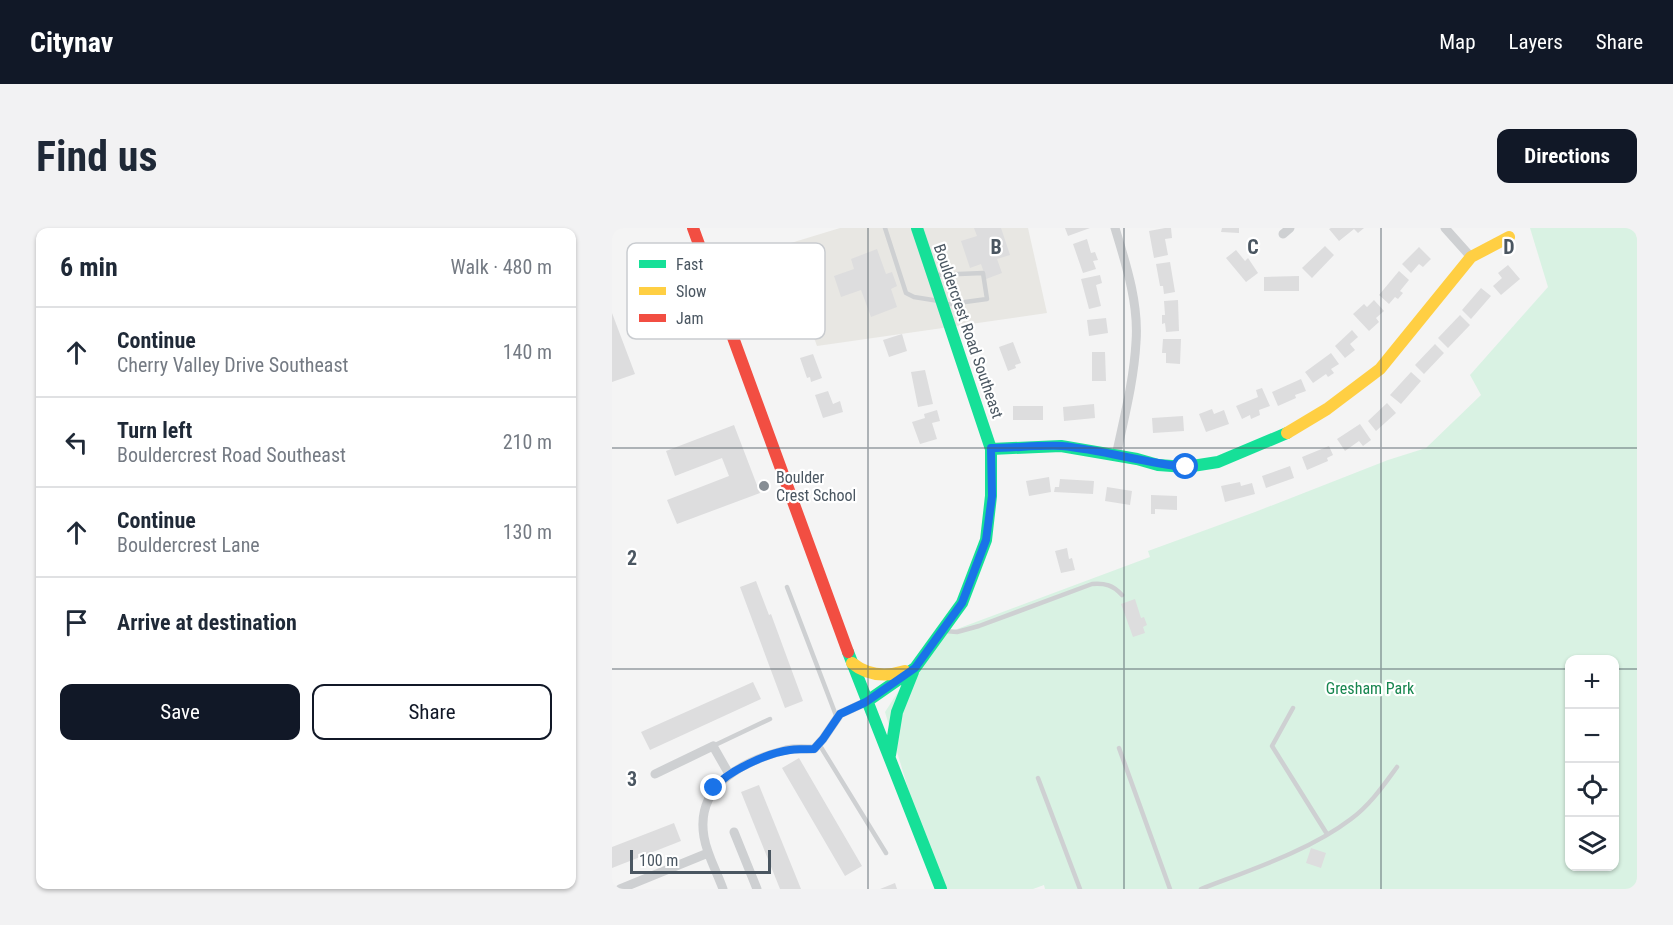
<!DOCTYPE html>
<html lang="en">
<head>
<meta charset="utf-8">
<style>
	body { margin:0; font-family:"Roboto Condensed",sans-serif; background:#f2f2f3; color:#1f2937 }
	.controls { position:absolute; right:18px; bottom:18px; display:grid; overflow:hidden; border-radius:12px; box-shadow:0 2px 4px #0004 }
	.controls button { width:54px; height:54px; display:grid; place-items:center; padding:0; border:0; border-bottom:2px solid #e0e1e3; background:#fff; color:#1f2937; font:30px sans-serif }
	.scale { position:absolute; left:18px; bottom:15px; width:141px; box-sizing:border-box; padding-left:6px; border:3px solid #4a5661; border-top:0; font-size:16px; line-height:21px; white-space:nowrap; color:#4a5661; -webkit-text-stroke:4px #fff; paint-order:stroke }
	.stop { position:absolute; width:18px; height:18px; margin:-14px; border:4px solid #1a73e8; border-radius:50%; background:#fff }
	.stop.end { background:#1a73e8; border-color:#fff; box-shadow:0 2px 6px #0008 }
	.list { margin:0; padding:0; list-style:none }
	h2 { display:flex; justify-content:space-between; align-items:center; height:78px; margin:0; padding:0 24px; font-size:26px }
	h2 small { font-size:20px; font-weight:400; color:#747a83 }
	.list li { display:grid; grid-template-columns:39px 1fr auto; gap:18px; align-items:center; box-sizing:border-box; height:90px; padding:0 24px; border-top:2px solid #e0e1e3 }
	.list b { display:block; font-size:22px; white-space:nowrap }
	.list p { margin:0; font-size:20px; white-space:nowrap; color:#747a83 }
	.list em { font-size:20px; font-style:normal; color:#747a83 }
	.actions { display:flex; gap:12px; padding:18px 24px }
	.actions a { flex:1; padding:14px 0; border:2px solid #111827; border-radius:12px; text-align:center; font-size:21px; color:#111827 }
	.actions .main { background:#111827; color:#fff }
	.icon { flex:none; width:33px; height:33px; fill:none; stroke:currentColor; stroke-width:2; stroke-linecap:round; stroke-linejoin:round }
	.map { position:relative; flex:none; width:1025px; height:661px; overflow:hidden; border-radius:12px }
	header { display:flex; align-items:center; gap:36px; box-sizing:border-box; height:84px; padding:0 30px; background:#111827; color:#fff }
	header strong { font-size:28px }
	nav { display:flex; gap:33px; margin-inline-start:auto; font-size:21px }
	.intro { display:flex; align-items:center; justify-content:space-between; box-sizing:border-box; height:144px; padding:0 36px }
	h1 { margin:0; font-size:42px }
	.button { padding:15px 27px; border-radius:12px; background:#111827; color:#fff; font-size:21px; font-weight:700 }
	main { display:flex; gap:36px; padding:0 36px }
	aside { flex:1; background:#fff; border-radius:12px; box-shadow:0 2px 4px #0004 }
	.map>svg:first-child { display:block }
	.commercial { fill:#e8e7e3 }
	.green { fill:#d9f2e3; fill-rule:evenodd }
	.building { fill:#ddddde }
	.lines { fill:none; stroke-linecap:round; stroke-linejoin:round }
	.lane { stroke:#ced0d2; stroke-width:4.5 }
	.street { stroke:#ced0d2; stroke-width:9 }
	.fast { stroke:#16e098; stroke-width:12 }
	.slow { stroke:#ffcf43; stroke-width:12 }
	.jam { stroke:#f24e42; stroke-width:12 }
	.route { stroke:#1a73e8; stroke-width:8 }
	.grid { fill:none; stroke:#4a5661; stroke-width:1.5; stroke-opacity:0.55 }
	.poi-dot { fill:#868d94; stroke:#fff; stroke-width:2 }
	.labels { text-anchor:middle; stroke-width:4.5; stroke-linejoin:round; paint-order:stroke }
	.street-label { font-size:16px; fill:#4a5661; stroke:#fff }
	.poi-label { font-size:16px; fill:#4a5661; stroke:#fff; text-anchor:start }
	.park-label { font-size:16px; fill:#17864f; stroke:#fff }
	.key { fill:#fff; stroke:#c9ccd0; stroke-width:1.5 }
	.key-label { font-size:16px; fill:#4a5661 }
	.grid-label { font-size:20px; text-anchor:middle; font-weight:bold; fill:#4a5661; stroke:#fff; stroke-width:4.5; stroke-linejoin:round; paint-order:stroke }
</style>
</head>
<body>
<header>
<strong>Citynav</strong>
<nav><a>Map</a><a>Layers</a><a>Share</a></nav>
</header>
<div class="intro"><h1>Find us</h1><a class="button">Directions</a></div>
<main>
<aside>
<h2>6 min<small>Walk · 480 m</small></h2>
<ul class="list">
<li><svg class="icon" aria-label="ahead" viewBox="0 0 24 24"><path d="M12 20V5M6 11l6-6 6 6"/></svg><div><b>Continue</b><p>Cherry Valley Drive Southeast</p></div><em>140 m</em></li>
<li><svg class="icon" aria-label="left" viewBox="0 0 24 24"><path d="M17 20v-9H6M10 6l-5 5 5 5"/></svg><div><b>Turn left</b><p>Bouldercrest Road Southeast</p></div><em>210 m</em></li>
<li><svg class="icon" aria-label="ahead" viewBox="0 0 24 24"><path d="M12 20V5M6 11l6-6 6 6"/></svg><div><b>Continue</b><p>Bouldercrest Lane</p></div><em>130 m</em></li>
<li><svg class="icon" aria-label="arrive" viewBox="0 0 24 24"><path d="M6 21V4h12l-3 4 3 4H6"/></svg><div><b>Arrive at destination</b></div></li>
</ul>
<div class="actions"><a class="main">Save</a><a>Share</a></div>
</aside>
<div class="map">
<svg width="1025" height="661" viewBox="0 0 1025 661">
	<rect width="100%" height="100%" fill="#f4f4f4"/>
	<!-- commercial -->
	<path class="commercial" d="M228 0H416L435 85 205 118 169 18Z"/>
	<!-- green -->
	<path class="green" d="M918 0H1025V661H433L432 657 421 661H330L310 607 273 484 321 410 538 329 536 323 643 284 776 232 814 220 869 167 858 147 936 59ZM957 431H1002V638H957Z"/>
	<!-- building -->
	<path class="building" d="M362 0H389L398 27 385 31 390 45 374 51 369 36 358 40 349 13 365 8Z
		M453 0H478L456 8Z
		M553 0H559L560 10 553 11 556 27 542 30 537 3Z
		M610 0H627V5L609 4Z
		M719 0H752L746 5 742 1 727 13 717 1Z
		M475 11 479 25 483 24 486 32 481 33 484 41 471 45 461 16Z
		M713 18 722 27 700 50 690 40Z
		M807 19 819 31 811 39 807 36 799 45 790 36Z
		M265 21 274 46 280 44 285 58 279 61 285 79 259 89 249 62 229 69 222 48 242 41 239 31Z
		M624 22 633 33 636 30 646 45 634 54 614 30Z
		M558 34 563 64 552 66 551 58H548L544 36Z
		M896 37 908 51 889 67 881 58 890 50 886 45Z
		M787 43 797 52 788 63 791 65 786 71 783 69 777 76 767 67Z
		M488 47 490 55 484 57 489 78 477 81 469 51Z
		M687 48V63H652V49Z
		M869 60 879 68 859 91 850 82Z
		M566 72 567 103 554 104 553 95 550 96V87H553L552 73Z
		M762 72 772 83 764 90 767 94 757 103 741 86 752 76 755 79Z
		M0 85 23 146 0 154Z
		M848 87 858 97 836 120 826 110Z
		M494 90 496 105 477 108 475 92Z
		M740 102 746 109 738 116 743 122 733 130 723 118Z
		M290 106 295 123 277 129 271 112Z
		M551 111H569L568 136 554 135V125H550Z
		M401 114 409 135 403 137 404 140 396 143 387 119Z
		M823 116 832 125 812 146 803 137Z
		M480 124H493L494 153H480Z
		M719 125 727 136 719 141 722 145 716 149 714 146 701 155 693 144Z
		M201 126 210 150 199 154 198 149 195 150 188 130Z
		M313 142 321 176 306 179 299 144Z
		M799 144 809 153 789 176 778 167Z
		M689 151 694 163 683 167 684 170 666 178 660 164Z
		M650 160 658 178 647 182 648 187 639 191 638 187 630 191 624 178 646 169 644 162Z
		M216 163 221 176 228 173 231 184 211 190 203 167Z
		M775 175 784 185 764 203 756 193Z
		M482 176 483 190 452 193 451 179Z
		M401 178H431V192H401Z
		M600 181 602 186 612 182 617 196 594 204 587 186Z
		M325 182 328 193 320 195 325 211 308 216 300 194 313 190 312 186Z
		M571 188 572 203 541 205 540 190Z
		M748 196 759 212 751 218 747 213 733 223 725 211Z
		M122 197 148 265 65 296 55 272 117 248 110 230 63 248 54 223Z
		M717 218 721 227 715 230 716 233 695 242 690 229Z
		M678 238 682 250 654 260 650 248Z
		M437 249 439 264 417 268 414 253Z
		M448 251 482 253 481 266 442 264 443 259H447Z
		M628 254 629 258 640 255 643 266 613 274 609 258Z
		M495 259 520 263 518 277 493 273Z
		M539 267 565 268V282L543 281V286H539Z
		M455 320 457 331 460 330 463 342 449 345 443 323Z
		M144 353 157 387 159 386 191 473 173 480 128 359Z
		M523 371 529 390 532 389 535 397 531 399 533 405 521 409 509 376Z
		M141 454 149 471 38 522 29 504Z
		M187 530 250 638 233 648 170 540Z
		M147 557 189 661H168L129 564Z
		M62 595 69 613 0 640V619Z
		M699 620 714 625 709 640 694 635Z
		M283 655 285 661H268Z"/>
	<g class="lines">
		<!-- lane -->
		<path class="lane" d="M273 0 294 65 302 69 327 73
			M323 47 371 45 375 71 331 77
			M175 359 225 490
			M333 403 345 404 367 398 480 356C493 355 501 357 510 367
			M681 480 660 518 715 606
			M207 516 274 625
			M101 518 158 491
			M507 520 558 661
			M426 550 468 661
			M589 661C638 642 697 623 739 591 758 577 771 558 785 539"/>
		<!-- street -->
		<path class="street" d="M503 0C514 36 527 76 524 114 522 152 512 190 504 228
			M833 0 859 29
			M671 6 678 0
			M43 546 101 518 117 546
			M122 604 145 661
			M8 661 96 625
			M111 661C105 644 95 627 92 609 83 557 131 533 174 522 183 520 193 521 202 521L211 511 228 486 254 474"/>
		<!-- fast -->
		<path class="fast" d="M379 221 449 218 525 231 546 237 574 239 606 234 675 205
			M236 424 329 661
			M254 474 303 440 350 375 374 312 379 268V221L305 0
			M278 527 285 484 301 444"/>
		<!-- slow -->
		<path class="slow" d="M675 205 715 181 768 141 859 29 897 9
			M240 435C256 448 274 449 293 443"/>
		<!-- jam -->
		<path class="jam" d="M81 0 236 424"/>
	</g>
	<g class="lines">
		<!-- route -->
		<path class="route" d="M102 560C116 543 155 525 178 522 185 521 194 521 202 521L211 511 228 486 254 474 303 440 350 375 374 312 380 268 379 220C402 220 426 217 450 218 492 222 532 235 574 239"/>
	</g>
	<!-- grid -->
	<path class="grid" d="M256 0V661M512 0V661M769 0V661M0 220H1025M0 441H957M1002 441H1025"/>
	<!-- markers -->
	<circle class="poi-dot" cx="152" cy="258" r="6"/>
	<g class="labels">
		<!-- street labels -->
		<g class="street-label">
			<text transform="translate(357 103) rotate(71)" y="6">Bouldercrest Road Southeast</text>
		</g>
		<!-- poi labels -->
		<g class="poi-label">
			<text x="164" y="255">Boulder<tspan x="164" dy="18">Crest School</tspan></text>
		</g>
		<!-- park labels -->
		<g class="park-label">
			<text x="758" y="466">Gresham Park</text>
		</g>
	</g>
	<!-- legend -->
	<rect x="15" y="15" width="198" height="96" rx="9" class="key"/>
	<rect x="27" y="32" width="27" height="8" fill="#16e098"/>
	<rect x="27" y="59" width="27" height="8" fill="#ffcf43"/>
	<rect x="27" y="86" width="27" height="8" fill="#f24e42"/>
	<g class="key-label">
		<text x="64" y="42">Fast</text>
		<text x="64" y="69">Slow</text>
		<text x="64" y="96">Jam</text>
	</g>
	<g class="grid-label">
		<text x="384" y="26">B</text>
		<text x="641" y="26">C</text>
		<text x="897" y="26">D</text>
		<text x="20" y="337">2</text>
		<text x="20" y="558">3</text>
	</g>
</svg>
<div class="controls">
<button>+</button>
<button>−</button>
<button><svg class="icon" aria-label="locate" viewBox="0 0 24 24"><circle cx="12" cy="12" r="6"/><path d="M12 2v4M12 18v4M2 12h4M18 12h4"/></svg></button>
<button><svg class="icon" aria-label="layers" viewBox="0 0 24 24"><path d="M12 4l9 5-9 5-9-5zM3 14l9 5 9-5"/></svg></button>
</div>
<div class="scale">100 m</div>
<div class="stop" style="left:574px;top:239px"></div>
<div class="stop end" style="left:102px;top:560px"></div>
</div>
</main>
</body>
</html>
